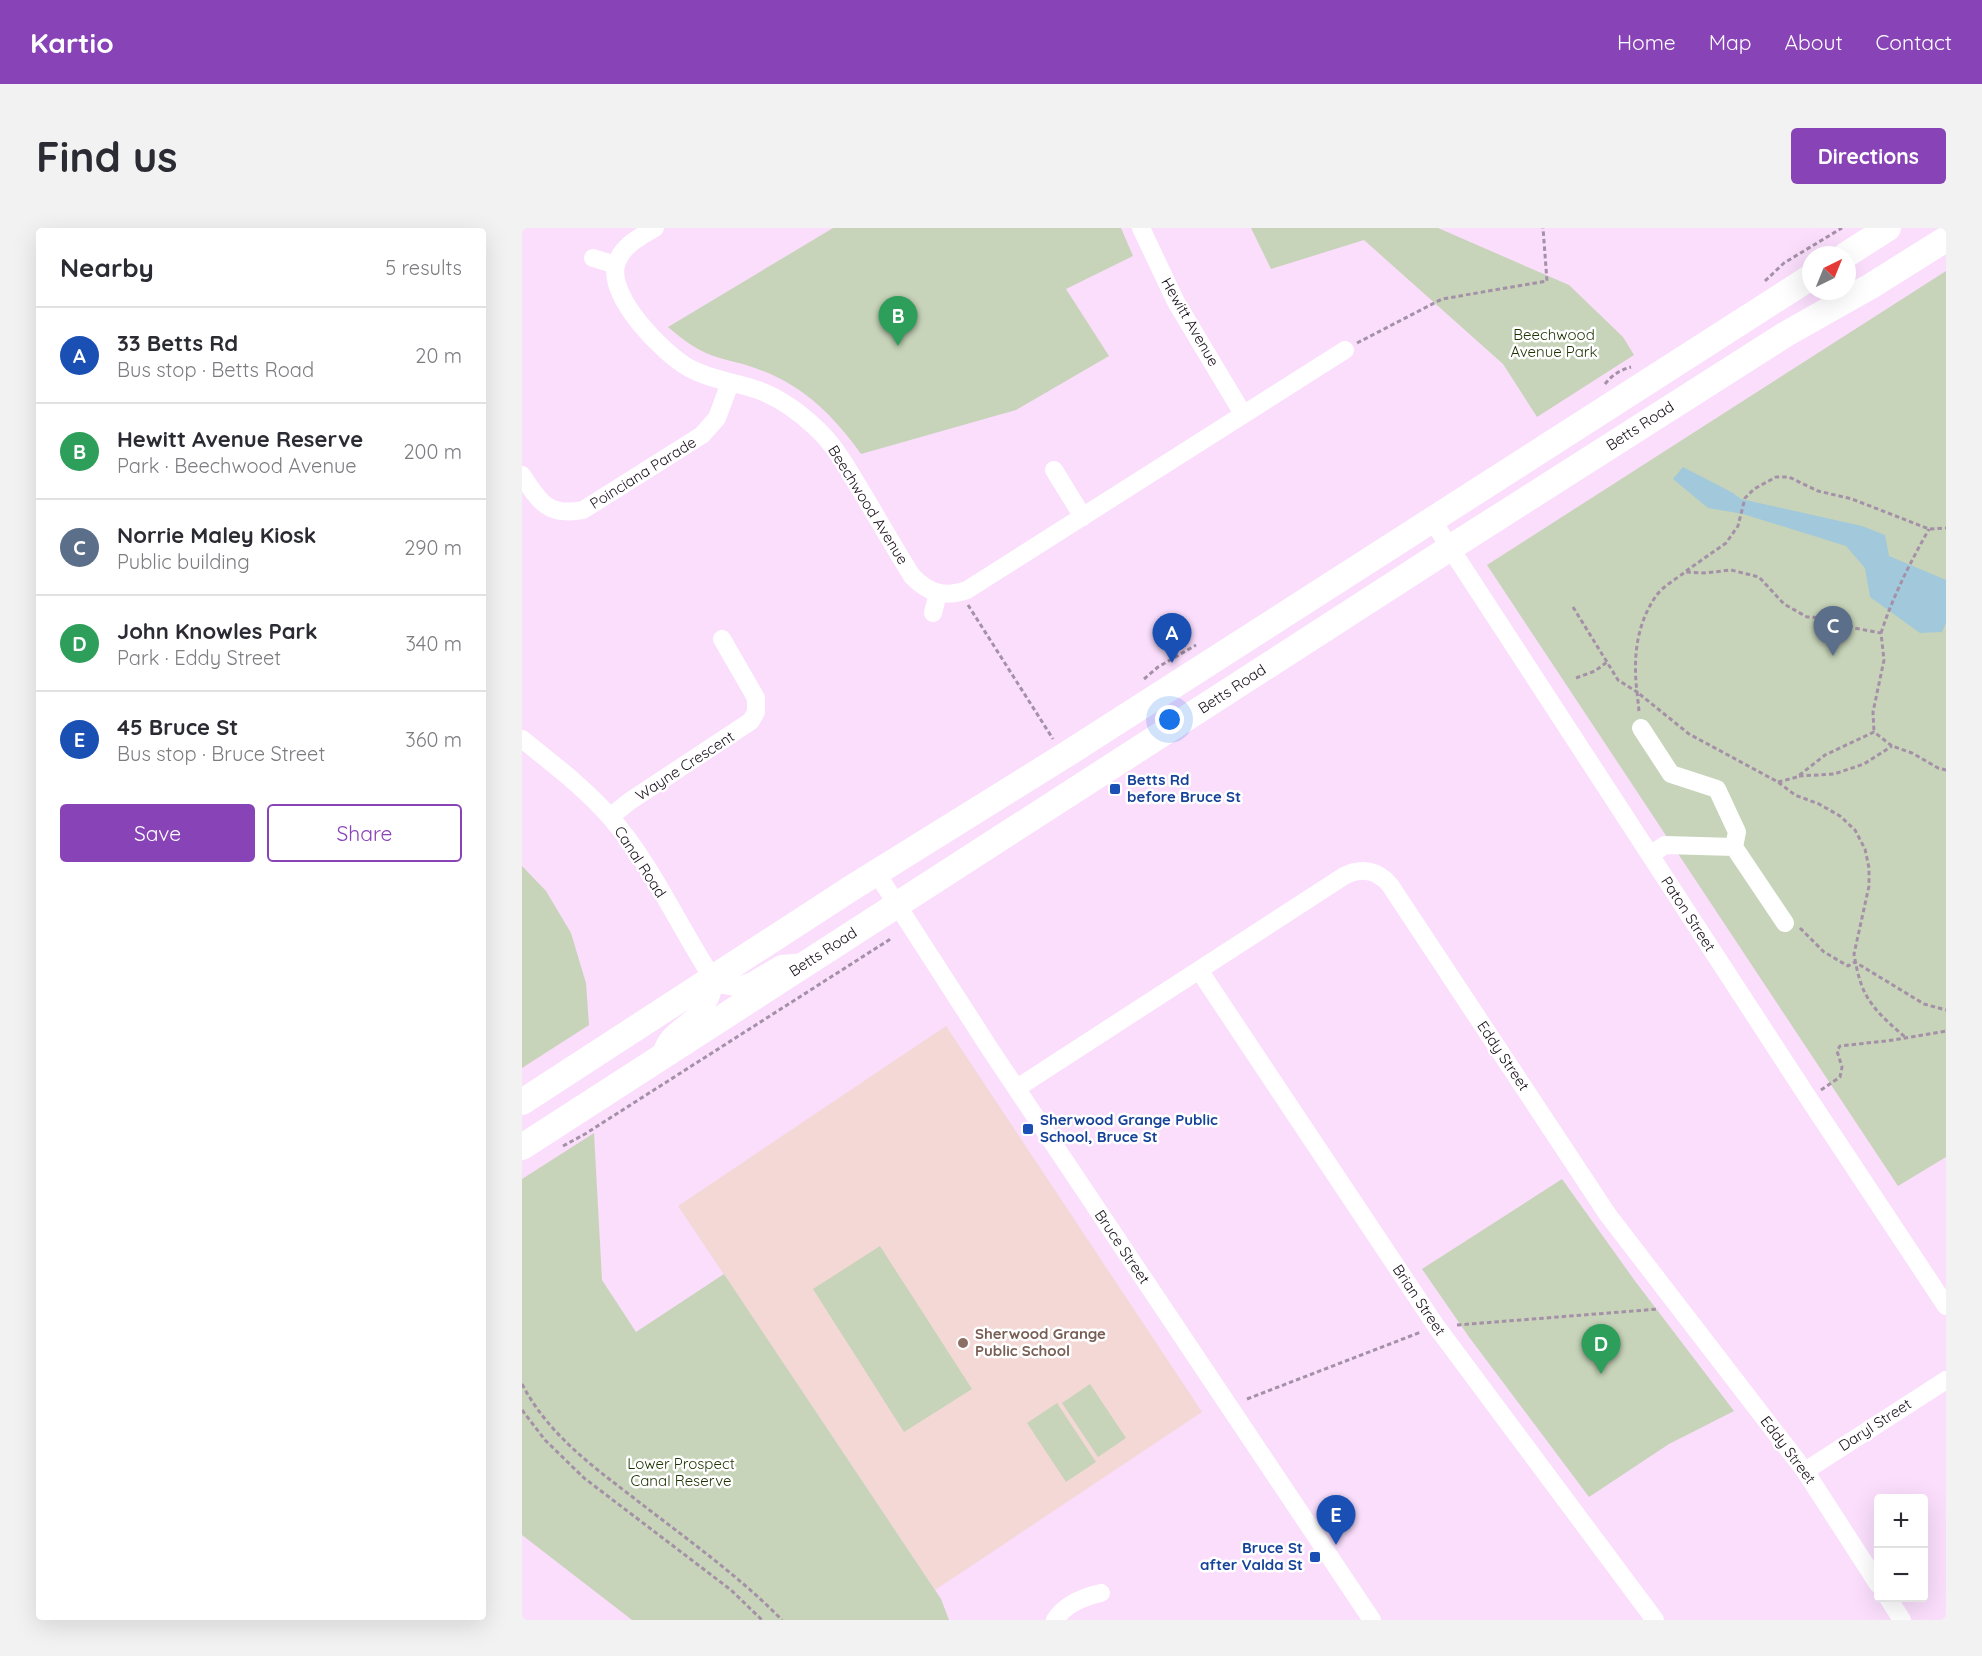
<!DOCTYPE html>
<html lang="en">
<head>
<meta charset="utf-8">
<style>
	body { margin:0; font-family:Quicksand,sans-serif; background:#f2f2f3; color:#2b2b33 }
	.controls { position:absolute; right:18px; bottom:18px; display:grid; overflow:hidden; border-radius:6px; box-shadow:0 6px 24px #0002 }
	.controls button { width:54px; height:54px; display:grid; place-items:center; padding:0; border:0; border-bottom:2px solid #e1e1e2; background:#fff; color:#2b2b33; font:30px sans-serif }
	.compass { position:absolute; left:1280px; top:18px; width:54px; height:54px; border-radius:50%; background:#fff; box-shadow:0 6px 24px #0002; rotate:43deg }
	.you { position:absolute; left:648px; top:492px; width:21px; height:21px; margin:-15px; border:4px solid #fff; border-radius:50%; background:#1a73e8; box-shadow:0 0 0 9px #1a73e833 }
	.badge { display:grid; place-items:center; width:39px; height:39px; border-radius:50%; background:#8843b7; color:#fff; font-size:20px; font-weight:700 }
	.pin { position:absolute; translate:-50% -50px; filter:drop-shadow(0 2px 3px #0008) }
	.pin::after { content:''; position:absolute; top:32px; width:21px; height:18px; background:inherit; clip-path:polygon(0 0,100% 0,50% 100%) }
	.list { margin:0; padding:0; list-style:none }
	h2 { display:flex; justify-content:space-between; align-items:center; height:78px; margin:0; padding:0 24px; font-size:26px }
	h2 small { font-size:20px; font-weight:400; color:#7c7c81 }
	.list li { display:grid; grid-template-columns:39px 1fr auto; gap:18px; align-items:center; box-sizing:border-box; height:96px; padding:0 24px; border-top:2px solid #e1e1e2 }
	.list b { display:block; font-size:22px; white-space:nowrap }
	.list p { margin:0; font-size:20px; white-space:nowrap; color:#7c7c81 }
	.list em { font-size:20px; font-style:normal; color:#7c7c81 }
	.actions { display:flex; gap:12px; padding:18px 24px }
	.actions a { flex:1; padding:14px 0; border:2px solid #8843b7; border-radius:6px; text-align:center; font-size:21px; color:#8843b7 }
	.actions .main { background:#8843b7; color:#fff }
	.map { position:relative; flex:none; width:1424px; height:1392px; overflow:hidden; border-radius:6px }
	header { display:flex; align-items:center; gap:36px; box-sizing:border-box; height:84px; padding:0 30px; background:#8843b7; color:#fff }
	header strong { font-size:28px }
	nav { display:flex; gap:33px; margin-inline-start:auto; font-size:21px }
	.intro { display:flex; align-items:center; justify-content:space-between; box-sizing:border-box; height:144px; padding:0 36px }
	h1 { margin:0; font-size:42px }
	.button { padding:15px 27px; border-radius:6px; background:#8843b7; color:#fff; font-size:21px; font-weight:700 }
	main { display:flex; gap:36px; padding:0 36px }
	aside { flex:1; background:#fff; border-radius:6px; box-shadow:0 6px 24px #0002 }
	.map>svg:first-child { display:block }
	.education { fill:#f3d8d6 }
	.green { fill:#c7d4b9 }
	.water { fill:#a1c8db }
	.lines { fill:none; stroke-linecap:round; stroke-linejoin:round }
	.path { stroke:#a591a7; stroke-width:3; stroke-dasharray:4.5 3; stroke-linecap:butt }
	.minor { stroke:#fff; stroke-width:18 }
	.highway { stroke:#fff; stroke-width:26 }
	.transit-dot { fill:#1a4fb4; stroke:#fff; stroke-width:2 }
	.education-dot { fill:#8d6e63; stroke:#fff; stroke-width:2 }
	.labels { text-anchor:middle; stroke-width:5; stroke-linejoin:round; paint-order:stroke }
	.street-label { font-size:15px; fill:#180f19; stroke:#fff }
	.park-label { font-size:15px; fill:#1e3200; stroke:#fff }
	.transit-label { font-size:15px; font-weight:bold; fill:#164399; stroke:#fff; text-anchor:start }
	.education-label { font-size:15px; font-weight:bold; fill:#785e54; stroke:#fff; text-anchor:start }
</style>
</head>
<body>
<header>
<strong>Kartio</strong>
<nav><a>Home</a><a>Map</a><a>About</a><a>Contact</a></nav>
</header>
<div class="intro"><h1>Find us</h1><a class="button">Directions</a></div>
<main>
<aside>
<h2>Nearby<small>5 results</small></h2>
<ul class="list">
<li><span class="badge" style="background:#1a4fb4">A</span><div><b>33 Betts Rd</b><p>Bus stop · Betts Road</p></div><em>20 m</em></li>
<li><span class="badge" style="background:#2e9e5b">B</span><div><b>Hewitt Avenue Reserve</b><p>Park · Beechwood Avenue</p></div><em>200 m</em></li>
<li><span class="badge" style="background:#5c6f8a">C</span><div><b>Norrie Maley Kiosk</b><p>Public building</p></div><em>290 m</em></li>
<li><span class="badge" style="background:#2e9e5b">D</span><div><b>John Knowles Park</b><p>Park · Eddy Street</p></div><em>340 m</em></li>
<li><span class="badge" style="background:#1a4fb4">E</span><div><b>45 Bruce St</b><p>Bus stop · Bruce Street</p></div><em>360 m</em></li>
</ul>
<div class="actions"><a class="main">Save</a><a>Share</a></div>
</aside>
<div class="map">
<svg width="1424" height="1392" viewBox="0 0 1424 1392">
	<rect width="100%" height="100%" fill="#fadefc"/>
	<!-- education -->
	<path class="education" d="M424 798 680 1184 413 1362 156 978Z"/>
	<!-- green -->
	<path class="green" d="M311 0H599L611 28 544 61 587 128 494 182 339 226C310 186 281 157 233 140 217 134 200 132 184 125 170 119 158 109 146 99Z
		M729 0H916L1047 57 1101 109 1112 127 1015 189 981 136 842 12 749 41Z
		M1424 43V929L1376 958 965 337Z
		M0 638 24 663 49 705 64 755 67 797 0 840Z
		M72 905 80 1052 114 1104 202 1046 413 1362 419 1371 427 1392H110L0 1307V951Z
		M1040 951 1113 1053 1212 1183 1147 1216 1067 1269 947 1109 900 1041Z
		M358 1018 450 1161 382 1204 291 1061Z
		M568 1156 604 1210 576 1229 540 1175Z
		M535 1175 574 1234 544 1254 505 1195Z"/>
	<!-- water -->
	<path class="water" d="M1161 239 1211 265 1219 271 1340 298 1363 307 1367 328 1424 352V395L1420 404 1398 405 1348 369 1343 340 1324 318 1221 286 1186 280 1151 251Z"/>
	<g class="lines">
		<!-- path -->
		<path class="path" d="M1243 53 1262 35 1320 0
			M835 115 920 71 1025 53 1021 0
			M1083 156C1090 147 1098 142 1109 139
			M1164 343 1204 315 1216 298 1223 270 1232 261 1254 249H1267L1296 263 1330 271 1407 301 1424 300
			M446 377 531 511
			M1051 379 1096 452 1115 464C1111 430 1114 397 1134 368 1140 359 1154 351 1163 344L1182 345 1209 342 1237 349 1262 376 1285 389 1310 390 1332 400 1359 405 1362 432 1351 484 1352 504
			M1359 405C1371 368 1388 335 1407 301
			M1054 450 1073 443 1085 434
			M622 451 636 439 674 417
			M1117 483 1115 464 1167 506 1256 554 1273 567 1297 576 1318 588 1333 602 1343 621 1347 640V658L1332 726C1334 738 1337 752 1342 763 1351 782 1368 796 1383 809
			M1277 548 1312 546 1342 536 1370 518
			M1256 554 1275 549 1303 527 1352 504 1370 518 1390 525 1416 540 1424 542
			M1278 700 1302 724 1326 738 1333 734 1402 776 1424 782
			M1299 862 1318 849 1320 839 1315 823 1318 818 1372 812 1424 803
			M41 918 63 906 370 710
			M935 1097 1137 1081
			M0 1156C25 1204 66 1235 108 1267 159 1307 214 1345 260 1392
			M725 1171 899 1104
			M0 1182 23 1212 62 1250 209 1362 240 1392"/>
		<!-- minor -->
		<path class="minor" d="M133 0C118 9 99 18 94 37 86 70 141 125 167 140 189 152 213 154 236 162 258 170 277 184 293 199 314 218 327 243 341 266 357 293 373 321 390 348 406 365 423 370 445 362L823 122
			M619 0 654 74 721 186
			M71 30 94 37
			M532 242 561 289
			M0 247C17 274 27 289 61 282L180 207 195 190 208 155
			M910 292 1287 871 1424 1078
			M411 385 416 365
			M1119 500 1149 546 1195 561 1215 604 1212 619
			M0 511C31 536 63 560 89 590 130 637 156 697 190 749 197 779 164 791 147 810 143 814 141 821 138 827
			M88 589 108 573 229 493 234 484V470L200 411
			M1128 627 1143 617 1212 619 1263 695
			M354 644 468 821 850 1392
			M677 742 914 1098 1133 1392
			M190 749 202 757 215 759 232 752 259 736 284 734
			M495 860 822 648C839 639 856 642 868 657L1086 987 1283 1243 1356 1356
			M1283 1243 1424 1152
			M1366 1370 1380 1392
			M533 1392C543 1376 561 1369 579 1365"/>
		<!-- highway -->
		<path class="highway" d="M1324 27 1366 0
			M0 874 328 661 545 526 1289 49
			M0 919 928 320 1264 106 1349 58 1424 11"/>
	</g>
	<!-- markers -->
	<g class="transit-dot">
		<rect x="587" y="555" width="12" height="12" rx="3"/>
		<rect x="500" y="895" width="12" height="12" rx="3"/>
		<rect x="787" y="1323" width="12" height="12" rx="3"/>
	</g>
	<circle class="education-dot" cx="441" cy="1115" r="6"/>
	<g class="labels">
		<!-- street labels -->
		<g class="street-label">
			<text transform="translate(668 94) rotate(60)" y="5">Hewitt Avenue</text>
			<text transform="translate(1118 198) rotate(-33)" y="5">Betts Road</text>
			<text transform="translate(121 245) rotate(-32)" y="5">Poinciana Parade</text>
			<text transform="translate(346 277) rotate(58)" y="5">Beechwood Avenue</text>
			<text transform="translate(710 461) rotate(-33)" y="5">Betts Road</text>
			<text transform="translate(163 538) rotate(-33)" y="5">Wayne Crescent</text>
			<text transform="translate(118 634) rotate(57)" y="5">Canal Road</text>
			<text transform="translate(1166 686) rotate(57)" y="5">Paton Street</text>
			<text transform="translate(301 724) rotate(-33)" y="5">Betts Road</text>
			<text transform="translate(981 828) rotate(56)" y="5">Eddy Street</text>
			<text transform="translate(600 1019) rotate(56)" y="5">Bruce Street</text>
			<text transform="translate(897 1072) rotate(56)" y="5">Brian Street</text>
			<text transform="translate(1353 1197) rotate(-33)" y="5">Daryl Street</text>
			<text transform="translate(1266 1222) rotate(53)" y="5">Eddy Street</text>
		</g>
		<!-- park labels -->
		<g class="park-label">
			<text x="1032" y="112">Beechwood<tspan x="1032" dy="17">Avenue Park</tspan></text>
			<text x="159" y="1241">Lower Prospect<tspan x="159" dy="17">Canal Reserve</tspan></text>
		</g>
		<!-- transit labels -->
		<g class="transit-label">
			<text x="605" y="557">Betts Rd<tspan x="605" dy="17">before Bruce St</tspan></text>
			<text x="518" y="897">Sherwood Grange Public<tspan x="518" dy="17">School, Bruce St</tspan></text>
			<text x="781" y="1325" text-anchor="end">Bruce St<tspan x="781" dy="17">after Valda St</tspan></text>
		</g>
		<!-- education labels -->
		<g class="education-label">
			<text x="453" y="1111">Sherwood Grange<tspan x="453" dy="17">Public School</tspan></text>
		</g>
	</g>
</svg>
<div class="controls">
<button>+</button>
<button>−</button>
</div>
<svg class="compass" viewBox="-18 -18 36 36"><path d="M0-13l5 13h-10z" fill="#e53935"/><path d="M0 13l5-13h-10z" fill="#7c7c81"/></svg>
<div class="you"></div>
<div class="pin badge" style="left:650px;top:435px;background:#1a4fb4">A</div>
<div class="pin badge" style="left:376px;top:118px;background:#2e9e5b">B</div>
<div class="pin badge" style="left:1311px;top:428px;background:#5c6f8a">C</div>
<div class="pin badge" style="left:1079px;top:1146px;background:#2e9e5b">D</div>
<div class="pin badge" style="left:814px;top:1317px;background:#1a4fb4">E</div>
</div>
</main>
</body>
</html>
